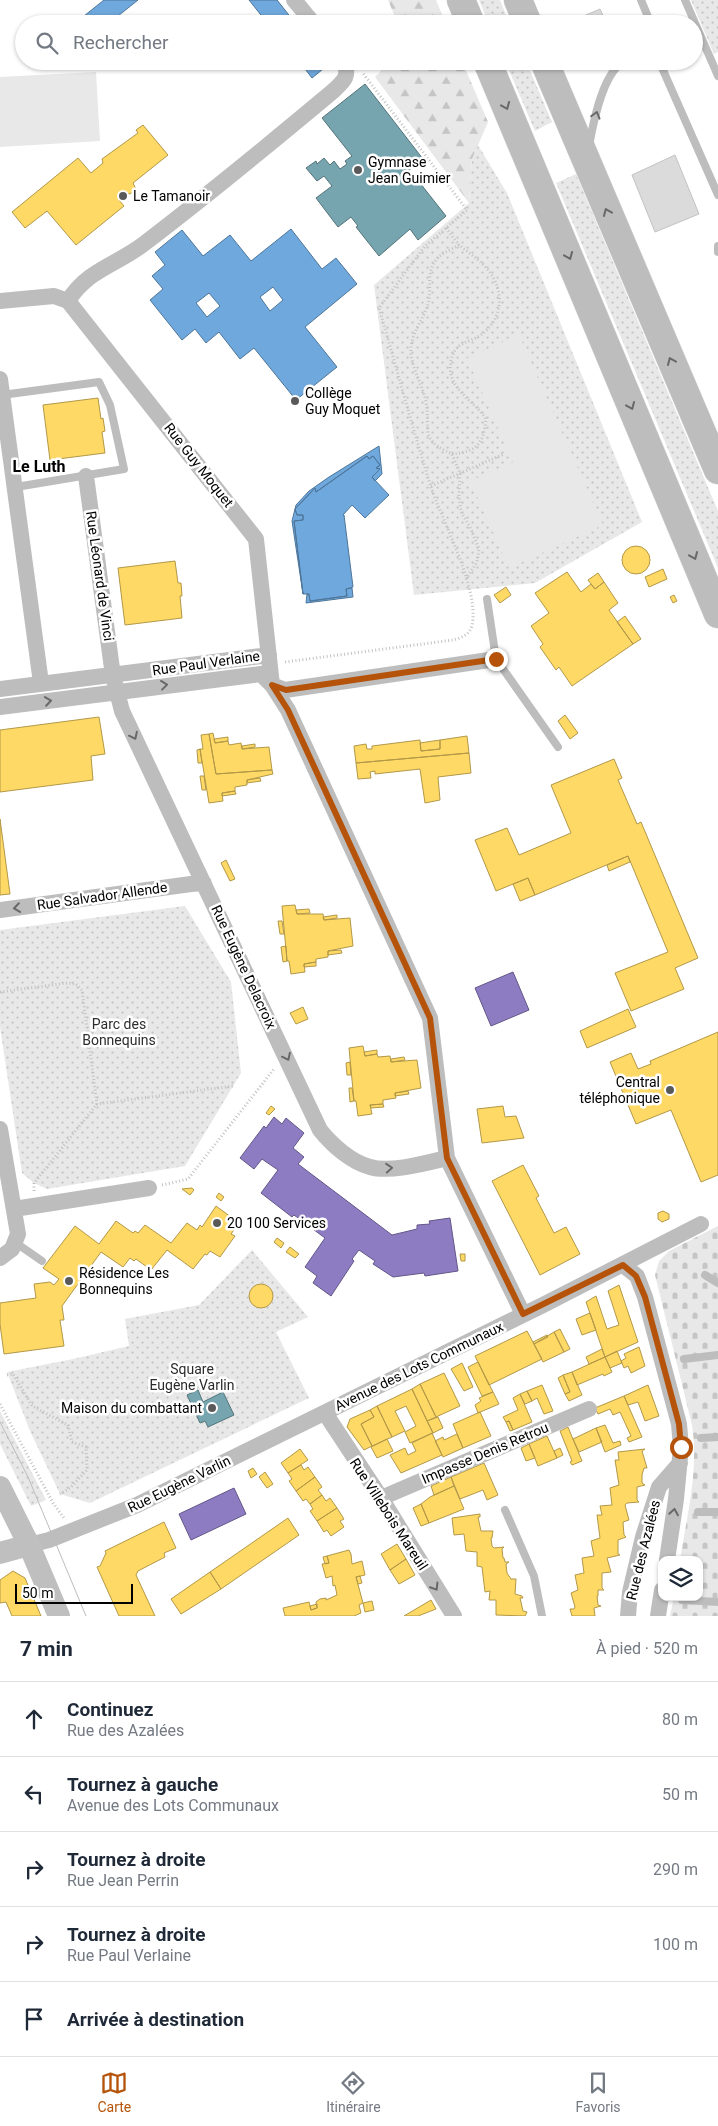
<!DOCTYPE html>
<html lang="fr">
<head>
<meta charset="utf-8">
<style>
	body { margin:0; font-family:Roboto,sans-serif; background:#f6f6f7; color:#1f2937 }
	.controls { position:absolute; right:15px; bottom:15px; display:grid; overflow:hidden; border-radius:10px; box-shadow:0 1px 4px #0004 }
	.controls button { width:45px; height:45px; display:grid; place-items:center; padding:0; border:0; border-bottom:1px solid #e0e1e3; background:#fff; color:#1f2937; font:25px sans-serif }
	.scale { position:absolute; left:15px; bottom:12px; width:118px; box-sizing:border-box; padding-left:5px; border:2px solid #000; border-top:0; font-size:14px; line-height:18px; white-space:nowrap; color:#000; -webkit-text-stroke:4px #fff; paint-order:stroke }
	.stop { position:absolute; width:15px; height:15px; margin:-11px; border:4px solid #b45309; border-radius:50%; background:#fff }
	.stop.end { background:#b45309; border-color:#fff; box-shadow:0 1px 5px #0008 }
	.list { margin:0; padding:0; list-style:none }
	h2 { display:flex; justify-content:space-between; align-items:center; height:65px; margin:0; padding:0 20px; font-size:21px }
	h2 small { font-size:16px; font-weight:400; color:#747a83 }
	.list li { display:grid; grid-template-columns:32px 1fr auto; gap:15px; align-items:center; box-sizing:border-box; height:75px; padding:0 20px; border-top:1px solid #e0e1e3 }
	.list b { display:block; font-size:19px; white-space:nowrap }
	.list p { margin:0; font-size:16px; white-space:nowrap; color:#747a83 }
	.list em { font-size:16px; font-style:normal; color:#747a83 }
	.icon { flex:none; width:28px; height:28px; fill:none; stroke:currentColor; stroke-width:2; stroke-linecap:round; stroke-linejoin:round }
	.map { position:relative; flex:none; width:718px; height:1616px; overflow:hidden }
	.search { position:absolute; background:#fff; box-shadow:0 1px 4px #0004; left:15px; right:15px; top:15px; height:55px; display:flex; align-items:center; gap:12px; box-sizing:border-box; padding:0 18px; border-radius:28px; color:#747a83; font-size:19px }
	.sheet { height:440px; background:#fff }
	nav { display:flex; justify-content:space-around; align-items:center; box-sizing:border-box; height:70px; border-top:1px solid #e0e1e3; background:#fff; font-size:14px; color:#747a83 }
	nav a { display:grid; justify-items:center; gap:2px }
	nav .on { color:#b45309 }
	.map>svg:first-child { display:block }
	.grass { fill:url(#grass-dots) }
	.forest { fill:url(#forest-firs) }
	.cemetery { fill:url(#cemetery-stones) }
	.garden { fill:#e8e8e8 }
	.homes { fill:#ffd966; stroke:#b29847 }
	.offices { fill:#8e7cc3; stroke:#635788 }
	.schools { fill:#6fa8dc; stroke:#4e769a; fill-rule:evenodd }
	.public { fill:#76a5af; stroke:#53747a }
	.building { fill:#dbdbdb; stroke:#c3c3c3 }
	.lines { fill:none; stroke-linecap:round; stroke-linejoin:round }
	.motorway-casing { stroke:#dbdbdb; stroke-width:29 }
	.path { stroke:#c2c2c2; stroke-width:3; stroke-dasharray:1 2.5; stroke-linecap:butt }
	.service { stroke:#bdbdbd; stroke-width:8 }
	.minor { stroke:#bdbdbd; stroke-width:16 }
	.secondary { stroke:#bfbfbf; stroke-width:22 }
	.motorway { stroke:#bdbdbd; stroke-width:28 }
	.tram { stroke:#bdbdbd; stroke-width:1 }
	.oneway { stroke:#686868 }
	.route { stroke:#b45309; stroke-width:6 }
	.poi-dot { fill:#595959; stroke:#fff; stroke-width:2 }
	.labels { text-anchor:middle; stroke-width:5; stroke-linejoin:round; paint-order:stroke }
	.poi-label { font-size:14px; fill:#000; stroke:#fff; text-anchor:start }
	.street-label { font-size:14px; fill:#000; stroke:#fff }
	.park-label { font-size:14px; fill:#2c2c2c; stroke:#fff }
	.quarter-label { font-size:16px; font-weight:bold; fill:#000; stroke:#fff }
</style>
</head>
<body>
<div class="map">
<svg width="718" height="1616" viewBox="0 0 718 1616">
	<defs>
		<pattern id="grass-dots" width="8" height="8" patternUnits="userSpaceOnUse" patternTransform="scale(1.25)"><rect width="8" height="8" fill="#e8e8e8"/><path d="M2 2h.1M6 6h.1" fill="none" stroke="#c5c5c5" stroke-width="1.8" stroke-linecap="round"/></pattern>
		<pattern id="forest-firs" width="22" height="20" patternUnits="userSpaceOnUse" patternTransform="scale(1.25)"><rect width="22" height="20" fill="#e8e8e8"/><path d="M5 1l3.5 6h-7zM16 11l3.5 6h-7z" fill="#c5c5c5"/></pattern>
		<pattern id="cemetery-stones" width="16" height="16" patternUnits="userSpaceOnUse" patternTransform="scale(1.25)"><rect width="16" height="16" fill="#e8e8e8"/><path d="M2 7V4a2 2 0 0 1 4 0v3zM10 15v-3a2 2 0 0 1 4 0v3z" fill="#c5c5c5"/></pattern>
	</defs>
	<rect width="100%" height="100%" fill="#fff"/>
	<!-- grass -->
	<path class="grass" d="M479 0H500L510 24H489Z
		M691 0H718V52L714 54Z
		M505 61H526L552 122 535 131Z
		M478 145 507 193 642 522 535 583 414 595 374 285 469 203 472 159Z
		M576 174 718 511V568L556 183Z
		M185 906 231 982 241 1073 185 1166 47 1189 34 1183 22 1173 0 1027V930Z
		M252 1250 308 1317 276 1332 309 1398 90 1503 60 1494 30 1431 7 1372 73 1359 129 1346 125 1319 199 1305Z
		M0 1411 46 1500 31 1506 0 1444Z"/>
	<!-- forest -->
	<path class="forest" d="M388 0H436L446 24H398Z
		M391 61H462L488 122 472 159 469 203 375 77Z"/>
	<!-- cemetery -->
	<path class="cemetery" d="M718 1226V1616H670L674 1597H699V1560H680C687 1515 699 1470 692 1425L655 1275 659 1261 669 1251Z"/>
	<!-- garden -->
	<path class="garden" d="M96 72 100 141 0 147V77Z
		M519 335 603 525 509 568 470 481 513 462 467 358Z"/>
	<!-- homes -->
	<path class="homes" d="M143 125 168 155 133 183 136 189 130 194 126 193 119 200 124 206 76 245 47 211 25 228 12 212 78 158 91 173 103 163 102 159 138 133 136 130Z
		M98 398 101 419 103 418 105 431 102 432 105 453 50 460 43 405Z
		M622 560a14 14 0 1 1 28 0a14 14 0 1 1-28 0Z
		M175 561 178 583H181L182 596H180L182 618 125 625 118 568Z
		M663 569 667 579 649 587 645 577Z
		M567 572 581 592 591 584 595 589 604 582 618 603 609 610 633 644 572 686 559 667 556 670 540 647 543 644 531 626 549 613 535 593Z
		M598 573 604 582 595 589 588 580Z
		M506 587 511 595 500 603 494 595Z
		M674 595 677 601 673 603 670 597Z
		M625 616 641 639 633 644 617 622Z
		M565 715 578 733 570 739 558 721Z
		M99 717 105 754 91 756 93 780 0 792V730Z
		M213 733 215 743 228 741 229 745 241 743 242 749 269 747 272 770 216 774 209 734Z
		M209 734 216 774 272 770 273 774 247 780V785L235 787V791L222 793 223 801 209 803 200 749H203L201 735Z
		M467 736 469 753 356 763 354 746 366 744 367 749H372V746L420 740 421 751 440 749V740Z
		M228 737V741L215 743 214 739Z
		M440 740V749L421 751 420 743Z
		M255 744V747L242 749V746Z
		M200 749 202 763H198L197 750Z
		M469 753 471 773 438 777 440 800 425 803 420 769 375 774V771L370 772 371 778 358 779 356 763Z
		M614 759 622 778 618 780 637 824 641 822 698 958 675 968 684 989 631 1011 615 973 668 952 628 856 535 895 528 878 496 891 475 840 507 828 519 855 571 833 551 785Z
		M200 776H204L206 790H202Z
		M260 778 261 781 247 783V780Z
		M235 791 236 794 222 796V793Z
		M0 819 10 894 0 895Z
		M628 856 630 862 609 871 607 865Z
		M226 860 235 879 230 881 221 863Z
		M528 878 535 895 520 901 513 884Z
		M295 905 297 914H323L324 920 350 918 353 946 328 951V957L316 959V962L304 964 305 972 291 974 289 961H287L282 906Z
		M309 909 310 913 297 914 296 910Z
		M337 915V918L324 920 323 917Z
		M278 921H282L284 934H280Z
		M286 946 287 961 283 962 281 947Z
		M341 950 342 953 328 955V951Z
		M316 962V966L304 967V964Z
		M303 1007 308 1019 296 1024 290 1013Z
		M628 1009 636 1027 587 1048 580 1031Z
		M718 1032V1175L701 1182 671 1110 636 1124 610 1062 631 1053 638 1069 651 1064 650 1061Z
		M363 1046 365 1056 377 1054 378 1057 390 1056 391 1062 417 1060 421 1088 395 1093 396 1098 383 1100V1104L370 1105 372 1114 358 1116 356 1101H354L349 1048Z
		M377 1050V1054L365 1056 364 1052Z
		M404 1057 405 1060 391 1062V1059Z
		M350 1062 351 1075H347L346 1063Z
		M349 1088H352L354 1101 350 1102Z
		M408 1091 409 1094 395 1096V1093Z
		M383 1104 384 1107 371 1108 370 1105Z
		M271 1106 275 1109 269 1115 266 1113Z
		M503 1106 505 1117 516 1116 524 1138 482 1143 477 1109Z
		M523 1165 539 1196 536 1198 554 1233 566 1227 580 1254 540 1275 492 1181Z
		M192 1188 194 1190 190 1195 182 1189Z
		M219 1193 224 1197 221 1201 216 1197Z
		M216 1206 239 1223 231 1234 235 1236 220 1257 210 1251 207 1255 205 1254 193 1269 167 1250 151 1270 136 1259 134 1261 130 1258 123 1267 101 1252 62 1306 64 1320H60L64 1346 4 1354 0 1324V1303L36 1298 34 1284 50 1282 54 1285 59 1279 43 1268 75 1226 99 1244 116 1221 133 1233 135 1231 138 1233 145 1225 171 1243 187 1223 197 1230 200 1225 202 1227Z
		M663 1211 669 1214V1219L662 1222 658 1219V1213Z
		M277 1238 284 1243 281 1248 274 1242Z
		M290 1247 299 1254 295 1258 286 1252Z
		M460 1254H465V1261H461Z
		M249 1296a12 12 0 1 1 24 0a12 12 0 1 1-24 0Z
		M619 1285 638 1342 605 1357 586 1302 596 1296 607 1329 619 1325 608 1291Z
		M590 1313 596 1330 582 1335 576 1319Z
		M560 1329 570 1349 564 1352 554 1332Z
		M527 1331 542 1359 489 1385 475 1356Z
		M554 1332 564 1352 543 1362 534 1344Z
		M547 1335 548 1337 534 1344 533 1342Z
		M639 1347 645 1366 631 1373 628 1366 624 1368 621 1361 626 1358 624 1354Z
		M602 1349 605 1357 589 1364 586 1357Z
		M617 1351 622 1363 610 1368 605 1357Z
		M605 1357 612 1372 604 1376 603 1374 577 1385 572 1372Z
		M478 1362 493 1392 482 1396 468 1367Z
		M462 1363 473 1387 464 1391 451 1369Z
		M572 1372 582 1395 569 1401 565 1394 570 1392 563 1375Z
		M444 1373 460 1406 436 1417 420 1384Z
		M563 1375 570 1392 565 1394 558 1378Z
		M420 1384 436 1417 427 1421 412 1389Z
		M542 1385 553 1411 544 1414 537 1398 532 1401 527 1391Z
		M648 1385 659 1416 645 1421 638 1402 628 1405 624 1396Z
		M412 1389 433 1433 410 1443 405 1432 416 1426 406 1406 395 1411 405 1431 392 1437 377 1406Z
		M527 1391 532 1401 525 1404 520 1394Z
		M493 1392 499 1404 478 1413 475 1405 481 1401 479 1398Z
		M520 1394 532 1422 513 1430 509 1421 506 1422 503 1417 518 1410 513 1398Z
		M624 1396 642 1437 629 1442 627 1438 631 1436 620 1412 613 1415 610 1409 598 1414 595 1408Z
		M377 1406 392 1437 372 1446 361 1424 374 1417 370 1410Z
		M370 1410 374 1417 361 1424 372 1446 364 1450 347 1427 350 1419Z
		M480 1412 491 1436 463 1448 453 1424Z
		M438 1417 443 1428 433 1433 427 1421Z
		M509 1421 513 1430 510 1431 506 1422Z
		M605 1425 613 1443 620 1441 621 1445 605 1452 596 1428Z
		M568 1427 582 1461 572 1465 570 1462 572 1461 560 1431Z
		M596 1428 602 1442 579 1452 573 1439Z
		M432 1433 442 1455 401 1473 390 1455 405 1448 408 1455 416 1451 412 1443Z
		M457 1434 463 1448 443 1457 435 1441 443 1437 444 1440Z
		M547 1436 557 1458 538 1466 529 1444Z
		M387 1439 393 1451 377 1458 371 1447Z
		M529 1444 535 1458 526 1461 521 1448Z
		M560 1448 563 1455 557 1458 554 1451Z
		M300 1449 308 1460 288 1473 281 1463Z
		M645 1449 642 1451 647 1468H644L642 1475V1483L645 1485 637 1487V1500L639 1502 627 1503 625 1505 629 1520 623 1522 624 1535 626 1537 618 1540V1554L620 1555 607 1558 611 1572 602 1573V1588L604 1590H598V1596H597L598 1605 601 1606 594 1608 595 1616H572L570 1609H574L575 1607 571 1593 578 1590 575 1575 584 1573 582 1558 594 1556 591 1541 600 1538 597 1515H602L600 1506 612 1505 610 1488 619 1485 615 1460H619L618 1452Z
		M484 1463 498 1495 487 1500 483 1490 460 1499 451 1477Z
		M301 1465 304 1470 308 1467 315 1477 296 1491 289 1481 292 1479 288 1473Z
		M253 1468 257 1474 251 1478 248 1471Z
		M265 1472 273 1484 267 1488 259 1477Z
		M315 1477 322 1487 318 1490 322 1495 310 1504 306 1499 303 1501 296 1491Z
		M451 1477 454 1486 434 1495 431 1486Z
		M454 1486 464 1509 429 1523 421 1504 430 1497Z
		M322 1495 326 1501 330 1498 337 1508 317 1521 310 1511 313 1509 310 1504Z
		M421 1504 429 1523 421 1526 413 1508Z
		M337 1508 344 1519 340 1521 344 1527 331 1536 327 1530 324 1532 317 1521Z
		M480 1514V1517H478L481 1531H493L492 1538H491L492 1546 494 1548 504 1547 502 1549 503 1558H504L505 1562H509L506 1564 507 1573 511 1579H516L515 1594 522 1596 523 1598H520L523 1611 527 1612 525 1616 496 1615V1600H489L490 1591 485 1592 482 1567 477 1566V1552L466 1551 464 1534 454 1535 452 1518Z
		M288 1518 299 1535 221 1589 210 1572Z
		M164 1522 176 1548 164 1553 165 1557 138 1571 136 1575 155 1616H119L97 1567 100 1566 106 1553 105 1551Z
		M397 1544 406 1559 390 1570 381 1554Z
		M349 1550 351 1554 352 1564 362 1561 365 1575 356 1577 363 1603 359 1605 361 1613 354 1616H285L283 1608 309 1602 311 1610 317 1608 316 1602 320 1599 326 1598V1600L337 1595 335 1585 333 1586 332 1576 326 1578 322 1564 329 1563 327 1556Z
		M327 1556 329 1563 325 1564 323 1557Z
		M406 1559 415 1575 399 1584 390 1570Z
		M13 1571 25 1578 41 1616H12L6 1602 0 1603V1580Z
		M210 1572 221 1589 181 1614 171 1599Z
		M360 1576 362 1583 358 1584 356 1577Z
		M431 1600 436 1609 418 1616H404Z
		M372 1601 374 1610 365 1612 363 1603Z
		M317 1604V1608L311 1610 310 1606Z"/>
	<!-- offices -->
	<path class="offices" d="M513 972 529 1010 491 1026 475 988Z
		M274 1117 282 1124 286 1118 304 1133 293 1148 304 1157 298 1164 392 1235 417 1229V1225L430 1224 429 1221 450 1218 458 1271 425 1276 424 1273 393 1277 373 1264 375 1261 359 1250 352 1259 354 1261 331 1296 313 1283 317 1276 305 1267 325 1238 294 1215 292 1217 261 1193 278 1170 262 1159 254 1169 240 1158 264 1126 266 1128Z
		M234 1488 246 1514 191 1540 179 1514Z"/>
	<!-- schools -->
	<path class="schools" d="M104 0H138L108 24H74Z
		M249 0H277L296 24H268Z
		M299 61H325L328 65 312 78Z
		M291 229 322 269 336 258 357 284 305 327 337 367 296 400 254 348 240 359 219 332 206 343 195 329 182 340 150 300 163 289 152 276 165 265 155 252 182 230 203 256 230 235 251 261ZM273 287 283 300 270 311 260 297ZM209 293 220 306 207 317 196 303Z
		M379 446 382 474 375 481 372 477 380 469 376 468 380 465 373 456 369 459 367 456 316 492 315 488 295 509 297 515H303V520L294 521 303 594 292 521 296 505 309 491 329 477Z
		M367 456 369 459 373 456 380 465 376 468 380 469 372 477 389 495 365 518 352 505 343 515H344L353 587 346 589 347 596 310 601 309 594H303L294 521 303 520V515H297L295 509 315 488 316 492Z
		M352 588 353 597 306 603 307 594H309L310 601 347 596 346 589Z"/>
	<!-- public -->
	<path class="public" d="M365 84 423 159 408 171 415 179 416 178 446 216 418 240 410 229 379 256 356 227 358 226 351 217 338 227 316 198 332 186 324 176 317 181 306 168 316 161 317 164 324 158 330 165 334 161 340 169 347 164 345 161 352 156 322 118Z
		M198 1390 203 1402 223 1392 234 1415 208 1427 205 1421 200 1423 187 1395Z"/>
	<!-- building -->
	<path class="building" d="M600 9 607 24H582L579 18Z
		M675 155 699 214 655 232 632 175Z"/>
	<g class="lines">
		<!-- motorway casing -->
		<g class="motorway-casing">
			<path id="motorway" d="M461 0 471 24
				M518 0 528 24
				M487 61 718 614
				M544 61 718 470"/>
		</g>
		<!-- path -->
		<path class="path" d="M446 228 459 245
			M452 454C476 452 484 444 486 419 476 403 455 393 451 374 449 366 451 355 456 349 463 341 475 340 482 334 504 317 504 290 488 270 480 260 469 253 459 245 450 250 439 254 434 263 427 274 431 288 429 300 425 319 409 334 411 354 413 371 423 386 426 402 431 430 418 439 452 454L460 473 459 496 461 512 470 527 479 549 477 562 466 579
			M431 486 504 454
			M285 662 453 640C461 638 470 635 472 625 480 589 441 519 430 484 412 426 396 366 379 308L425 246 467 210 362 72
			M0 992 67 983 76 984 82 990 97 1104 233 1086
			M162 1185 188 1179 274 1069
			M34 1191V1183L97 1104
			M7 1375 13 1374 32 1406 68 1425 72 1442 86 1447 87 1470 70 1488 60 1494
			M0 1404 53 1503 64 1518"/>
		<!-- service -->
		<path class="service" d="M641 0 651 24
			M685 0 718 76
			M659 61 718 195
			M589 146C593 124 601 83 617 67 619 65 624 63 627 61
			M718 246V252
			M2 395 99 382 110 405 124 469 16 487
			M487 599 496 659 558 747
			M16 1243 42 1261
			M705 1275 718 1283
			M684 1359 718 1355
			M701 1438 718 1437
			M505 1510 534 1576 542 1616
			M698 1512H718
			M682 1600 718 1602"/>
		<!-- minor -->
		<path class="minor" d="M294 0 314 24
			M0 301 54 296 68 301C88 269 117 265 145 243 209 194 271 143 332 92 344 81 350 77 344 61
			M68 301 256 539 272 685 288 710 430 1018 447 1158 523 1314
			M0 379 41 683
			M86 476 113 676 122 711 320 1130C332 1145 351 1162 370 1167 390 1173 426 1163 447 1158
			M0 689 269 655
			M0 707 261 674 272 685 285 690 496 659
			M0 910 191 884 204 883
			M0 1129 18 1234 12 1249 0 1258
			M14 1209 149 1188
			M623 1265 637 1276 645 1297 679 1424 681 1447 676 1499 667 1560
			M325 1413 381 1498 454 1616
			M381 1498 589 1409
			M29 1545 49 1540 137 1505 543 1305 701 1224
			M628 1616 630 1592 643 1537 659 1487 680 1463
			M658 1616 662 1590"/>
		<!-- secondary -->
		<path class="secondary" d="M0 1487 29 1545 59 1616
			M0 1553 29 1545"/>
		<!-- motorway -->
		<use href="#motorway" class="motorway"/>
		<!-- tram -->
		<path class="tram" d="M0 1422 28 1477 86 1616"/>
	</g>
	<!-- one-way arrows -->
	<defs><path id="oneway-chevron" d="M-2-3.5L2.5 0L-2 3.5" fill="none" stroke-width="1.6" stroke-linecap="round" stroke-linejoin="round" transform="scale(1.25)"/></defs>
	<g class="oneway">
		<use href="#oneway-chevron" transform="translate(506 106) rotate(67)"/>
		<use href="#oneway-chevron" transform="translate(596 115) rotate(-74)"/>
		<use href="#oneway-chevron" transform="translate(607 212) rotate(-113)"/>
		<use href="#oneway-chevron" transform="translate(569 256) rotate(67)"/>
		<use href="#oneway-chevron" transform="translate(671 361) rotate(-113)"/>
		<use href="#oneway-chevron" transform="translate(631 406) rotate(67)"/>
		<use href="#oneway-chevron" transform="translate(694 556) rotate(67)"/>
		<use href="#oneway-chevron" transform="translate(164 685) rotate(-7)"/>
		<use href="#oneway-chevron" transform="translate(48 701) rotate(-8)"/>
		<use href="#oneway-chevron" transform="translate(134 736) rotate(64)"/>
		<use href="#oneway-chevron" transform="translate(17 908) rotate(172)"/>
		<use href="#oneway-chevron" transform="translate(287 1057) rotate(64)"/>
		<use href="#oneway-chevron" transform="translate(389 1168) rotate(-4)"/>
		<use href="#oneway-chevron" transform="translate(674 1512) rotate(-81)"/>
		<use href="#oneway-chevron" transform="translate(435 1587) rotate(58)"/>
	</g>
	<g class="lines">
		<!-- route -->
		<path class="route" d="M496 659 286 690 272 685 288 710 430 1018 447 1158 523 1314 623 1265 636 1276 645 1297 679 1424 681 1447"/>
	</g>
	<!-- markers -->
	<g class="poi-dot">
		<circle cx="358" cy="170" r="5"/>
		<circle cx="123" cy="196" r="5"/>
		<circle cx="295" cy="401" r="5"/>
		<circle cx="670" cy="1090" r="5"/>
		<circle cx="217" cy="1223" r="5"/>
		<circle cx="69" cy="1281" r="5"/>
		<circle cx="212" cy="1408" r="5"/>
	</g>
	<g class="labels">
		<!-- poi labels -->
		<g class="poi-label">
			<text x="368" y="167">Gymnase<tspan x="368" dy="16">Jean Guimier</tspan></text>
			<text x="133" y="201">Le Tamanoir</text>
			<text x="305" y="398">Collège<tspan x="305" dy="16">Guy Moquet</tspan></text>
			<text x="660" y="1087" text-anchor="end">Central<tspan x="660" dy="16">téléphonique</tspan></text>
			<text x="227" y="1228">20 100 Services</text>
			<text x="79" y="1278">Résidence Les<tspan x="79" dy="16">Bonnequins</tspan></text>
			<text x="202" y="1413" text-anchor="end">Maison du combattant</text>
		</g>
		<!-- street labels -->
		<g class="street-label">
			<text transform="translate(199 465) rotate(52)" y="5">Rue Guy Moquet</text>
			<text transform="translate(100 576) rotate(82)" y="5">Rue Léonard de Vinci</text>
			<text transform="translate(206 663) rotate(-8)" y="5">Rue Paul Verlaine</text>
			<text transform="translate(102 896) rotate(-8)" y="5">Rue Salvador Allende</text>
			<text transform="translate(244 967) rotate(65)" y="5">Rue Eugène Delacroix</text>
			<text transform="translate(419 1366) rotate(-26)" y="5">Avenue des Lots Communaux</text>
			<text transform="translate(485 1453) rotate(-23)" y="5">Impasse Denis Retrou</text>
			<text transform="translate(179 1484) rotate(-26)" y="5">Rue Eugène Varlin</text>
			<text transform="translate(389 1514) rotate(57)" y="5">Rue Villebois Mareuil</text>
			<text transform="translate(643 1550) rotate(-76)" y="5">Rue des Azalées</text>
		</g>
		<!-- park labels -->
		<g class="park-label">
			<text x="119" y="1029">Parc des<tspan x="119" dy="16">Bonnequins</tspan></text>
			<text x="192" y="1374">Square<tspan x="192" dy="16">Eugène Varlin</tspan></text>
		</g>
		<!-- quarter labels -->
		<g class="quarter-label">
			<text x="39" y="472">Le Luth</text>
		</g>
	</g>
</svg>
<div class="controls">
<button><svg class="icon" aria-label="layers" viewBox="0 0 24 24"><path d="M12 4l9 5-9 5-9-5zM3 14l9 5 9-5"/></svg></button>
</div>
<div class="scale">50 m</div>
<div class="stop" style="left:681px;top:1447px"></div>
<div class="stop end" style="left:496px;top:659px"></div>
<div class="search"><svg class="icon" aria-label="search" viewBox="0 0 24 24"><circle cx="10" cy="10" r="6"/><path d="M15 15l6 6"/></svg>Rechercher</div>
</div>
<section class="sheet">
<h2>7 min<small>À pied · 520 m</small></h2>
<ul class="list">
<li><svg class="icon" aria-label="ahead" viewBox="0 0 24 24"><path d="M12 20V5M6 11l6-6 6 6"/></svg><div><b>Continuez</b><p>Rue des Azalées</p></div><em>80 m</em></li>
<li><svg class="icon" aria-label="left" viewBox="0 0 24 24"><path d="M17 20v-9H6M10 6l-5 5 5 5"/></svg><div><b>Tournez à gauche</b><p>Avenue des Lots Communaux</p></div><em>50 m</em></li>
<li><svg class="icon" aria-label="right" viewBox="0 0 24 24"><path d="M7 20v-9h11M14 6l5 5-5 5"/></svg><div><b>Tournez à droite</b><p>Rue Jean Perrin</p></div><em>290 m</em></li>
<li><svg class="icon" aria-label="right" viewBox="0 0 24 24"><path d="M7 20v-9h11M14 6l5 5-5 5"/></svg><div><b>Tournez à droite</b><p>Rue Paul Verlaine</p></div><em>100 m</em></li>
<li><svg class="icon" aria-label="arrive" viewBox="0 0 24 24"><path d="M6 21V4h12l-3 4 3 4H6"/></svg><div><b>Arrivée à destination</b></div></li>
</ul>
</section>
<nav>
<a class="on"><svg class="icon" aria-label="map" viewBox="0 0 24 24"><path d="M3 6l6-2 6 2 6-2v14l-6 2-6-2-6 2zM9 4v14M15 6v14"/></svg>Carte</a>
<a><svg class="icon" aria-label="directions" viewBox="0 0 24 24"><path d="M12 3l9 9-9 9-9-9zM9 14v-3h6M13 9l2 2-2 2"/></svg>Itinéraire</a>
<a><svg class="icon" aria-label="saved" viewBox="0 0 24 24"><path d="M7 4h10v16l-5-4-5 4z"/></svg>Favoris</a>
</nav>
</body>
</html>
